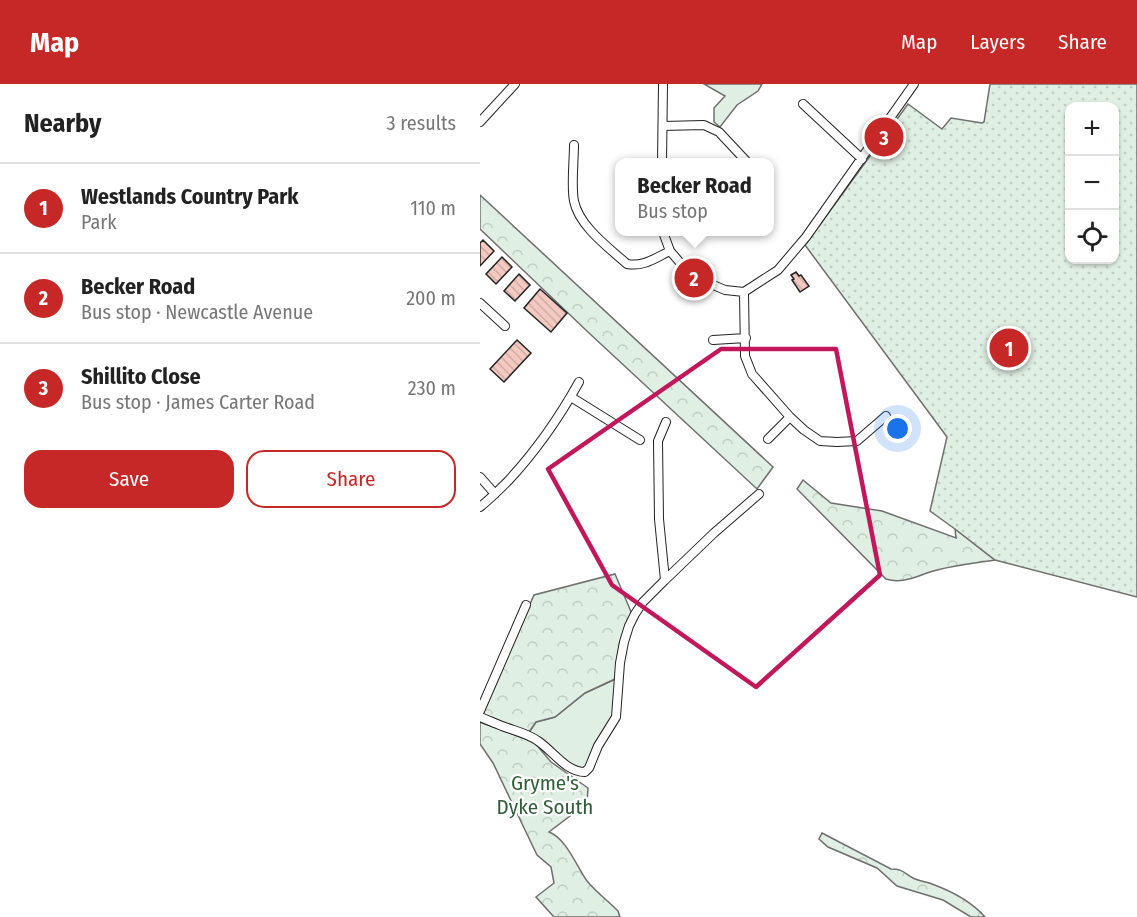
<!DOCTYPE html>
<html lang="en">
<head>
<meta charset="utf-8">
<style>
	body { margin:0; font-family:"Fira Sans Condensed",sans-serif; background:#f6f6f6; color:#222 }
	.controls { position:absolute; right:18px; top:18px; display:grid; overflow:hidden; border-radius:12px; box-shadow:0 2px 4px #0004 }
	.controls button { width:54px; height:54px; display:grid; place-items:center; padding:0; border:0; border-bottom:2px solid #e0e0e0; background:#fff; color:#222; font:30px sans-serif }
	.you { position:absolute; left:418px; top:345px; width:21px; height:21px; margin:-15px; border:4px solid #fff; border-radius:50%; background:#1a73e8; box-shadow:0 0 0 9px #1a73e833 }
	.badge { display:grid; place-items:center; width:39px; height:39px; border-radius:50%; background:#c62828; color:#fff; font-size:20px; font-weight:700 }
	.pin { position:absolute; translate:-50% -50%; border:3px solid #fff; box-shadow:0 2px 6px #0006 }
	.popup { position:absolute; left:135px; top:74px; width:159px; height:78px; box-sizing:border-box; display:grid; place-content:center; border-radius:12px; background:#fff; filter:drop-shadow(0 2px 4px #0005); font-size:20px; white-space:nowrap; color:#767676 }
	.popup b { font-size:22px; color:#222 }
	.popup::after { content:''; position:absolute; left:50%; top:100%; margin-left:-12px; border:12px solid transparent; border-top-color:#fff }
	.list { margin:0; padding:0; list-style:none }
	h2 { display:flex; justify-content:space-between; align-items:center; height:78px; margin:0; padding:0 24px; font-size:26px }
	h2 small { font-size:20px; font-weight:400; color:#767676 }
	.list li { display:grid; grid-template-columns:39px 1fr auto; gap:18px; align-items:center; box-sizing:border-box; height:90px; padding:0 24px; border-top:2px solid #e0e0e0 }
	.list b { display:block; font-size:22px; white-space:nowrap }
	.list p { margin:0; font-size:20px; white-space:nowrap; color:#767676 }
	.list em { font-size:20px; font-style:normal; color:#767676 }
	.actions { display:flex; gap:12px; padding:18px 24px }
	.actions a { flex:1; padding:14px 0; border:2px solid #c62828; border-radius:18px; text-align:center; font-size:21px; color:#c62828 }
	.actions .main { background:#c62828; color:#fff }
	.icon { flex:none; width:33px; height:33px; fill:none; stroke:currentColor; stroke-width:2; stroke-linecap:round; stroke-linejoin:round }
	.map { position:relative; flex:none; width:657px; height:833px; overflow:hidden }
	header { display:flex; align-items:center; gap:36px; box-sizing:border-box; height:84px; padding:0 30px; background:#c62828; color:#fff }
	header strong { font-size:28px }
	nav { display:flex; gap:33px; margin-inline-start:auto; font-size:21px }
	main { display:flex }
	aside { flex:1; background:#fff }
	.map>svg:first-child { display:block }
	.grass { fill:#e0efe3; stroke:#6f6f6f; stroke-width:1.5 }
	.forest { fill:url(#forest-crowns); stroke:#6f6f6f; stroke-width:1.5 }
	.park { fill:url(#park-dots); stroke:#6f6f6f; stroke-width:1.5; fill-rule:evenodd }
	.building { fill:url(#building-back-hatch); stroke:#222; stroke-width:1.5 }
	.lines { fill:none; stroke-linecap:round; stroke-linejoin:round }
	.minor-casing { stroke:#222; stroke-width:10 }
	.minor { stroke:#fff; stroke-width:8 }
	.marked { fill:none; stroke:#c2185b; stroke-width:4.5; stroke-linejoin:round }
	.labels { text-anchor:middle; stroke-width:4.5; stroke-linejoin:round; paint-order:stroke }
	.park-label { font-size:21px; fill:#2f5e38; stroke:#fff }
</style>
</head>
<body>
<header>
<strong>Map</strong>
<nav><a>Map</a><a>Layers</a><a>Share</a></nav>
</header>
<main>
<aside>
<h2>Nearby<small>3 results</small></h2>
<ul class="list">
<li><span class="badge">1</span><div><b>Westlands Country Park</b><p>Park</p></div><em>110 m</em></li>
<li><span class="badge">2</span><div><b>Becker Road</b><p>Bus stop · Newcastle Avenue</p></div><em>200 m</em></li>
<li><span class="badge">3</span><div><b>Shillito Close</b><p>Bus stop · James Carter Road</p></div><em>230 m</em></li>
</ul>
<div class="actions"><a class="main">Save</a><a>Share</a></div>
</aside>
<div class="map">
<svg width="657" height="833" viewBox="0 0 657 833">
	<defs>
		<pattern id="forest-crowns" width="20" height="18" patternUnits="userSpaceOnUse" patternTransform="scale(1.5)"><rect width="20" height="18" fill="#e0efe3"/><path d="M2 6a3 3 0 1 1 6 0M12 15a3 3 0 1 1 6 0" fill="none" stroke="#c0cdc2"/></pattern>
		<pattern id="park-dots" width="8" height="8" patternUnits="userSpaceOnUse" patternTransform="scale(1.5)"><rect width="8" height="8" fill="#e0efe3"/><path d="M2 2h.1M6 6h.1" fill="none" stroke="#c0cdc2" stroke-width="1.8" stroke-linecap="round"/></pattern>
		<pattern id="building-back-hatch" width="6" height="6" patternUnits="userSpaceOnUse" patternTransform="scale(1.5)"><rect width="6" height="6" fill="#f3c9c0"/><path d="M-1 5l2 2M0 0l6 6M5-1l2 2" fill="none" stroke="#d0aca5"/></pattern>
	</defs>
	<rect width="100%" height="100%" fill="#fff"/>
	<!-- grass -->
	<path class="grass" d="M224 0H282L278 7 257 21 240 43 234 38V24L245 12Z
		M138 594V621L109 684 98 688 48 650 56 638 75 633 105 609Z"/>
	<!-- forest -->
	<path class="forest" d="M0 111 293 383 277 405 109 249 0 145Z
		M323 396 351 419 402 427 476 454 475 445 515 476C496 479 476 481 457 486 440 490 424 501 406 495L317 405Z
		M135 490 152 530 135 595 105 609 75 633 56 638 49 648 2 630 54 511Z
		M0 638 54 658 71 678 108 704 107 719 69 748C86 754 97 783 107 797 116 808 128 817 138 827L140 833H74L56 813 74 799 71 783 57 771 13 679 0 660Z
		M342 749 411 785C423 785 424 789 433 794 439 797 446 798 452 800 471 807 492 818 505 833H491L463 816 417 802 397 784 348 763 339 755Z"/>
	<!-- park -->
	<path class="park" d="M510 0H657V513L515 476 475 445 450 427 467 353 325 161 428 20 462 45 471 34 502 39 504 38ZM590 22H634V176H590Z"/>
	<!-- building -->
	<path class="building" d="M3 156 14 167 0 182V159Z
		M22 173 32 183 16 200 6 190Z
		M316 188 319 192 321 191 329 202 320 208 312 196 314 195 311 191Z
		M39 190 50 201 35 217 24 207Z
		M60 205 87 229 71 248 44 224Z
		M37 256 51 269 24 298 10 285Z"/>
	<g class="lines">
		<!-- minor casing -->
		<g class="minor-casing">
			<path id="minor" d="M323 20 382 75
				M0 38 35 0
				M183 42 224 41 239 48 268 79
				M94 61C94 77 91 102 94 117 99 142 128 163 147 180 164 183 175 174 190 167
				M182 79 183 0
				M183 148 190 167 203 182 231 200 245 206 264 208 298 186 326 153 434 0
				M264 208 265 272 272 290 310 333 324 346 340 357 357 358 377 357 406 332
				M0 219 25 242
				M233 256 266 254
				M91 313 160 356
				M288 355 310 333
				M0 393 15 410
				M0 423C10 415 19 406 28 397 56 367 79 334 99 298
				M185 496 234 449 279 410
				M0 627 46 521
				M0 633C7 636 15 639 22 642 35 647 47 649 58 657 73 667 86 688 105 688L109 684 118 662 136 633 140 579 144 558 149 542 155 530 163 518 185 496 179 435 178 357 186 338"/>
		</g>
		<!-- minor -->
		<use href="#minor" class="minor"/>
	</g>
	<!-- marked area -->
	<path class="marked" d="M241 265H356L400 491 276 603 132 501 68 385Z"/>
	<g class="labels">
		<!-- park labels -->
		<g class="park-label">
			<text x="65" y="706">Gryme's<tspan x="65" dy="24">Dyke South</tspan></text>
		</g>
	</g>
</svg>
<div class="controls">
<button>+</button>
<button>−</button>
<button><svg class="icon" aria-label="locate" viewBox="0 0 24 24"><circle cx="12" cy="12" r="6"/><path d="M12 2v4M12 18v4M2 12h4M18 12h4"/></svg></button>
</div>
<div class="you"></div>
<div class="pin badge" style="left:529px;top:264px">1</div>
<div class="pin badge" style="left:214px;top:194px">2</div>
<div class="popup"><b>Becker Road</b>Bus stop</div>
<div class="pin badge" style="left:404px;top:53px">3</div>
</div>
</main>
</body>
</html>
